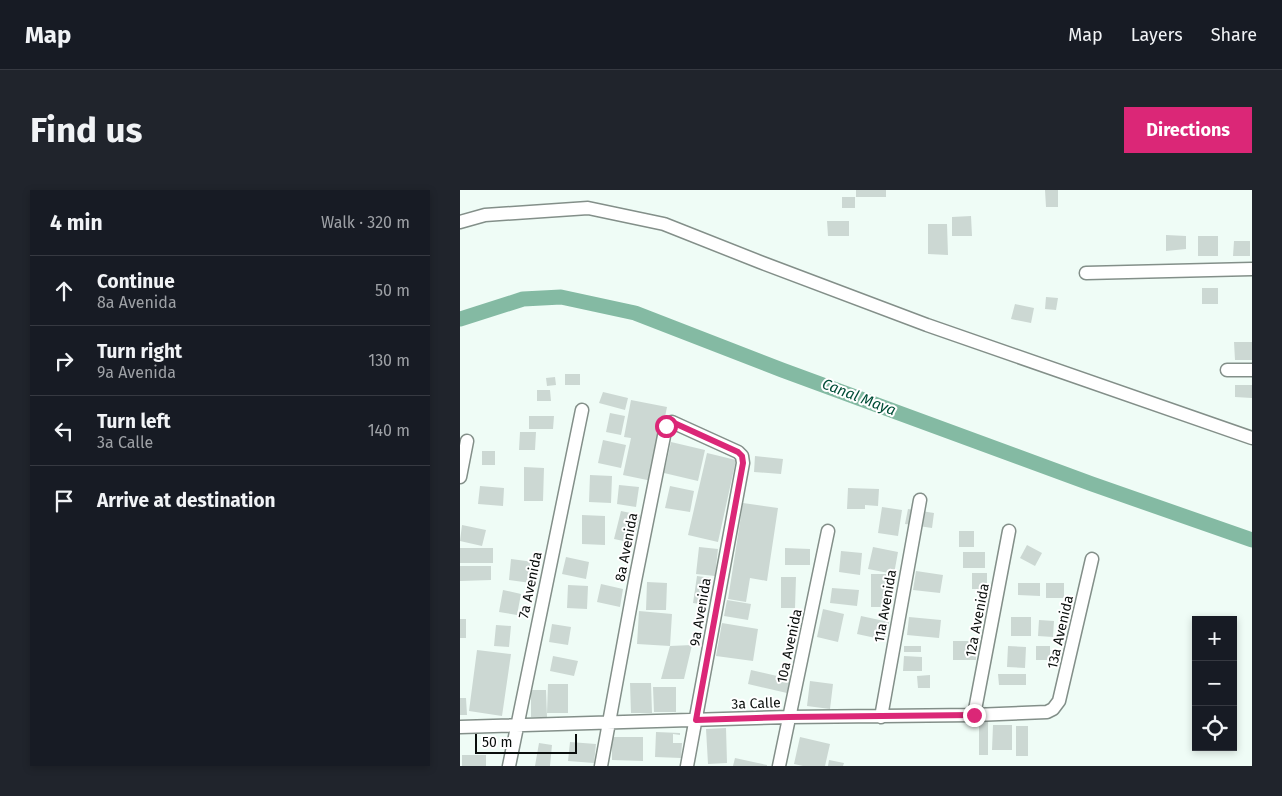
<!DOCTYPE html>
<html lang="en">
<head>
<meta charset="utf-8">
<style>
	body { margin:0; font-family:"Fira Sans",sans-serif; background:#20242c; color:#f1f3f6 }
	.controls { position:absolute; right:15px; bottom:15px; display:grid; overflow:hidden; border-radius:0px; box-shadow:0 2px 8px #0003 }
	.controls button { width:45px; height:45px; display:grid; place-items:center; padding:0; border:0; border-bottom:1px solid #363941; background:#171b24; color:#f1f3f6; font:25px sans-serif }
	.scale { position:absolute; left:15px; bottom:12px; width:102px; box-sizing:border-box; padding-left:5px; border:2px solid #0a0e0c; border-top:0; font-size:14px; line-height:18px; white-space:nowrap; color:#0a0e0c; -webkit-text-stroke:4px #fff; paint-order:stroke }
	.stop { position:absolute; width:15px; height:15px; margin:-11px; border:4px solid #db2777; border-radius:50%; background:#fff }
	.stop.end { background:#db2777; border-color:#fff; box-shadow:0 1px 5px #0008 }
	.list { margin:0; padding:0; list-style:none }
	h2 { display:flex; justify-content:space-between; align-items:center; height:65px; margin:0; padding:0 20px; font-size:21px }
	h2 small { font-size:16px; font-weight:400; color:#9ea1a6 }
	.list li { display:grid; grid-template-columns:32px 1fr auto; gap:15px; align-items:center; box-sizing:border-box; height:70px; padding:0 20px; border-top:1px solid #363941 }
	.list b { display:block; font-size:19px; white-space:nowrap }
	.list p { margin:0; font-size:16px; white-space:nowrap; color:#9ea1a6 }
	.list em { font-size:16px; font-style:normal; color:#9ea1a6 }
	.icon { flex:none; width:28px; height:28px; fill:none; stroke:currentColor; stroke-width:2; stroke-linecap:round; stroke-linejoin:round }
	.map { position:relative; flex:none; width:792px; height:576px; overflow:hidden; border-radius:0px }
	header { display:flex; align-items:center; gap:30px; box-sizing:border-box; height:70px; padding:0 25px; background:#171b24; border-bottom:1px solid #363941 }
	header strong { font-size:24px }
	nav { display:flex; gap:28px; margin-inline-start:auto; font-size:18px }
	.intro { display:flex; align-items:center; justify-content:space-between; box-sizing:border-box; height:120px; padding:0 30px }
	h1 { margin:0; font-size:35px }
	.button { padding:12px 22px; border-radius:0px; background:#db2777; color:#fff; font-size:18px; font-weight:700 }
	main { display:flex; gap:30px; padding:0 30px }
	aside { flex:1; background:#171b24; border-radius:0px; box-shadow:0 2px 8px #0003 }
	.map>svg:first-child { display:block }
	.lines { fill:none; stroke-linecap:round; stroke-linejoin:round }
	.canal { stroke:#84baa3; stroke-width:15 }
	.building { fill:#ccd8d3 }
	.street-casing { stroke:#838f89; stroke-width:15 }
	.street { stroke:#fff; stroke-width:12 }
	.route { stroke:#db2777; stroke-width:6 }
	.labels { text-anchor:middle; stroke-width:4; stroke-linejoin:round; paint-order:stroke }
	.street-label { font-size:14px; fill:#0a0e0c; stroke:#fff }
	.water-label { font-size:15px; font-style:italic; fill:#014d37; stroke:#fff }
</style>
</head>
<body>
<header>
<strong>Map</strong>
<nav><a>Map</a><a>Layers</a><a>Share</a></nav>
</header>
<div class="intro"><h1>Find us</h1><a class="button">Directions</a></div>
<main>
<aside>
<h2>4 min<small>Walk · 320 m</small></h2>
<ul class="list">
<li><svg class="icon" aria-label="ahead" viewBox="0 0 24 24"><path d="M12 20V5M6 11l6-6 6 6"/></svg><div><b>Continue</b><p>8a Avenida</p></div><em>50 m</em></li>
<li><svg class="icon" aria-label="right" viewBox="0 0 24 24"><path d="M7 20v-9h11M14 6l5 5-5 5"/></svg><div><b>Turn right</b><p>9a Avenida</p></div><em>130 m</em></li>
<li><svg class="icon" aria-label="left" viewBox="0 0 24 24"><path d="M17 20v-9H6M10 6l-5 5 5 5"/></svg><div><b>Turn left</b><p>3a Calle</p></div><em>140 m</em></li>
<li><svg class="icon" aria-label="arrive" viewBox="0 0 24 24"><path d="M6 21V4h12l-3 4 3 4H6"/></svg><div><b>Arrive at destination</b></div></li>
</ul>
</aside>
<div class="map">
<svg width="792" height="576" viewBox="0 0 792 576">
	<rect width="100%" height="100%" fill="#effcf6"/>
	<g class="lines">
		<!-- canal -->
		<path class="canal" d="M0 129 63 109 101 107 175 123 322 180 632 294 792 350"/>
	</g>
	<!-- building -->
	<path class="building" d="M396 0H426V7H396Z
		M585 0H598V17H586Z
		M382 7H395V18H382Z
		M511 26 512 46H492V27Z
		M367 31H389V46H368Z
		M468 34H487L488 65 468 64Z
		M706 45 726 46V59L706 61Z
		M738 46H758V66H738Z
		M774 51H790V66H773Z
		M742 98H758V114H742Z
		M586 107 598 108 596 120 585 119Z
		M555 114 574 118 571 133 551 129Z
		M774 152H792V170H775Z
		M105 184H120V195H105Z
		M95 187 96 195 87 196 86 188Z
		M775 195H792V208L775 207Z
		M77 200H90L91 211H77Z
		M143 202 168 208 165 220 139 213Z
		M171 210 207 217 192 291 163 285 171 248 164 247Z
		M150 223 165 226 161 245 146 242Z
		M69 226H94L93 239H69Z
		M60 242H76L75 260H59Z
		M143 250 166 255 161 278 138 273Z
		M211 252 245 260 238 291 204 283Z
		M22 261H35V275H22Z
		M247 263 276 270 258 352 228 345Z
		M295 266 323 269 321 284 294 282Z
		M64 277 84 278 83 311H64Z
		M130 285 152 286 151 313 129 312Z
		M159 295 179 297 176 317 157 314Z
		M20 296 44 298 43 316 18 314Z
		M210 296 234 301 230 322 205 318Z
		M388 298 419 299 418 316 405 315V319H387Z
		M283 313 318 318 307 391 290 388 286 412 268 409Z
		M422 317 442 320 438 346 418 343Z
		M448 319 474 323 472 338 445 334Z
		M161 321 180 325 173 353 154 349Z
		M122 325 145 326V355L122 354Z
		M2 335 26 340 22 356 0 351Z
		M499 341H514V357H499Z
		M567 355 582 363 575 376 560 368Z
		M239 357 258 359 255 386 236 384Z
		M413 357 438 362 434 384 408 379Z
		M0 358H33V373H0Z
		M325 358 350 359V375H325Z
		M381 361 402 363 400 385 379 382Z
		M503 362H525V378H503Z
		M106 367 129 372 126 389 102 384Z
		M51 369 74 372 71 393 49 390Z
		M0 376H31V390L0 391Z
		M456 381 483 385 480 403 453 400Z
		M512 383H527V399H512Z
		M411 384H426L427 417H411Z
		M237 386 252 388 248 415 233 413Z
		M321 387H336L335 418H321Z
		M187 392 207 393 206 420H186Z
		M558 393H580V406L558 405Z
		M586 393H604V408H586Z
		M141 394 163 399 160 417 137 412Z
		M108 395 128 396 127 419 107 418Z
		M372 398 399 400 397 416 370 413Z
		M43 400 61 404 57 425 39 422Z
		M267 410 291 414 288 430 264 426Z
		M363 419 384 424 378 452 357 447Z
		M179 421 212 424 210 456 177 454Z
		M401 426 429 432 425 450 397 444Z
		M449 427 481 430 479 448 447 445Z
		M551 427H571V446H551Z
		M0 429H6V448H0Z
		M579 430 594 431 593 447 578 446Z
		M262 433 298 439 293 471 256 466Z
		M92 434 111 437 108 455 89 452Z
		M36 435 51 436 49 457 34 456Z
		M493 451H517L516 470H493Z
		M232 455 224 489H201L210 456Z
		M444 456H461V462H444Z
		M548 456 566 457 565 478 547 477Z
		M576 456H590V470H576Z
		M17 460 51 464 42 526 9 521Z
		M93 466 118 471 114 486 90 481Z
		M444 466 462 467V481H443Z
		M291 480 330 489 327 503 288 494Z
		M538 484H566V495H539Z
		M470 485V498H458L457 486Z
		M350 491 373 494 370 519 347 516Z
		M170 493H191L192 523H171Z
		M88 494H108V523H87Z
		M193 497H216V522H194Z
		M71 500H86L87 527H71Z
		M0 508H6L7 525H0Z
		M519 532H528V565H519Z
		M533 535H552V560H532Z
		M556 536H568V566H556Z
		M266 538 267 573 248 574 246 539Z
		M196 542 220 543V545L213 544V553H222L221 568 195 567Z
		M152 547H183V571L152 570Z
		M340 547 370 554 365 576H343L334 574Z
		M110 552 136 554 134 573 108 571Z
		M79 553 92 555 90 576H75Z
		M2 565H26V576H2Z
		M275 568 307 575V576H273Z
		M369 570 384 573 383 576H368Z"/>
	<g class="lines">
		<!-- street casing -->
		<g class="street-casing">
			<path id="street" d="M0 32 25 25 128 18 204 34 300 72 467 135 792 248
				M626 83 792 79
				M767 180H792
				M0 287 7 251
				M514 525 549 341
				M421 527 460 310
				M0 537 329 527 514 525 587 522 593 519 599 511 632 369
				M49 576 122 220
				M141 576 175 391 206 236 208 233 212 232 278 262 282 266 283 273 227 576
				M319 576 368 341"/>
		</g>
		<!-- street -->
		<use href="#street" class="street"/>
	</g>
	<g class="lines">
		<!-- route -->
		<path class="route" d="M206 236 208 233 212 232 278 262 282 266 283 273 236 530 329 527 514 525"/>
	</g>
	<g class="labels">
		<!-- street labels -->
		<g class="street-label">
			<text transform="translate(166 357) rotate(-79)" y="5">8a Avenida</text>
			<text transform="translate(70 395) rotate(-78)" y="5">7a Avenida</text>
			<text transform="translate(425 416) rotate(-80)" y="5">11a Avenida</text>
			<text transform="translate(240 422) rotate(-80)" y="5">9a Avenida</text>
			<text transform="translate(517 430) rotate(-79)" y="5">12a Avenida</text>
			<text transform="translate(600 442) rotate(-77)" y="5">13a Avenida</text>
			<text transform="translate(329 456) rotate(-78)" y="5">10a Avenida</text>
			<text transform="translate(296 513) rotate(-2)" y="5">3a Calle</text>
		</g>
		<!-- water labels -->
		<g class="water-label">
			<text transform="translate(399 207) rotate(21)" y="5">Canal Maya</text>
		</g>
	</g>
</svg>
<div class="controls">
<button>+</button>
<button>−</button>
<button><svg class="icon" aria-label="locate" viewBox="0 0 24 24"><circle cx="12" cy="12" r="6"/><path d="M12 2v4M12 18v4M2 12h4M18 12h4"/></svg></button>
</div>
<div class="scale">50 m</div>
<div class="stop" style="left:206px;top:236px"></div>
<div class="stop end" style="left:514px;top:525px"></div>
</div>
</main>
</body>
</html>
